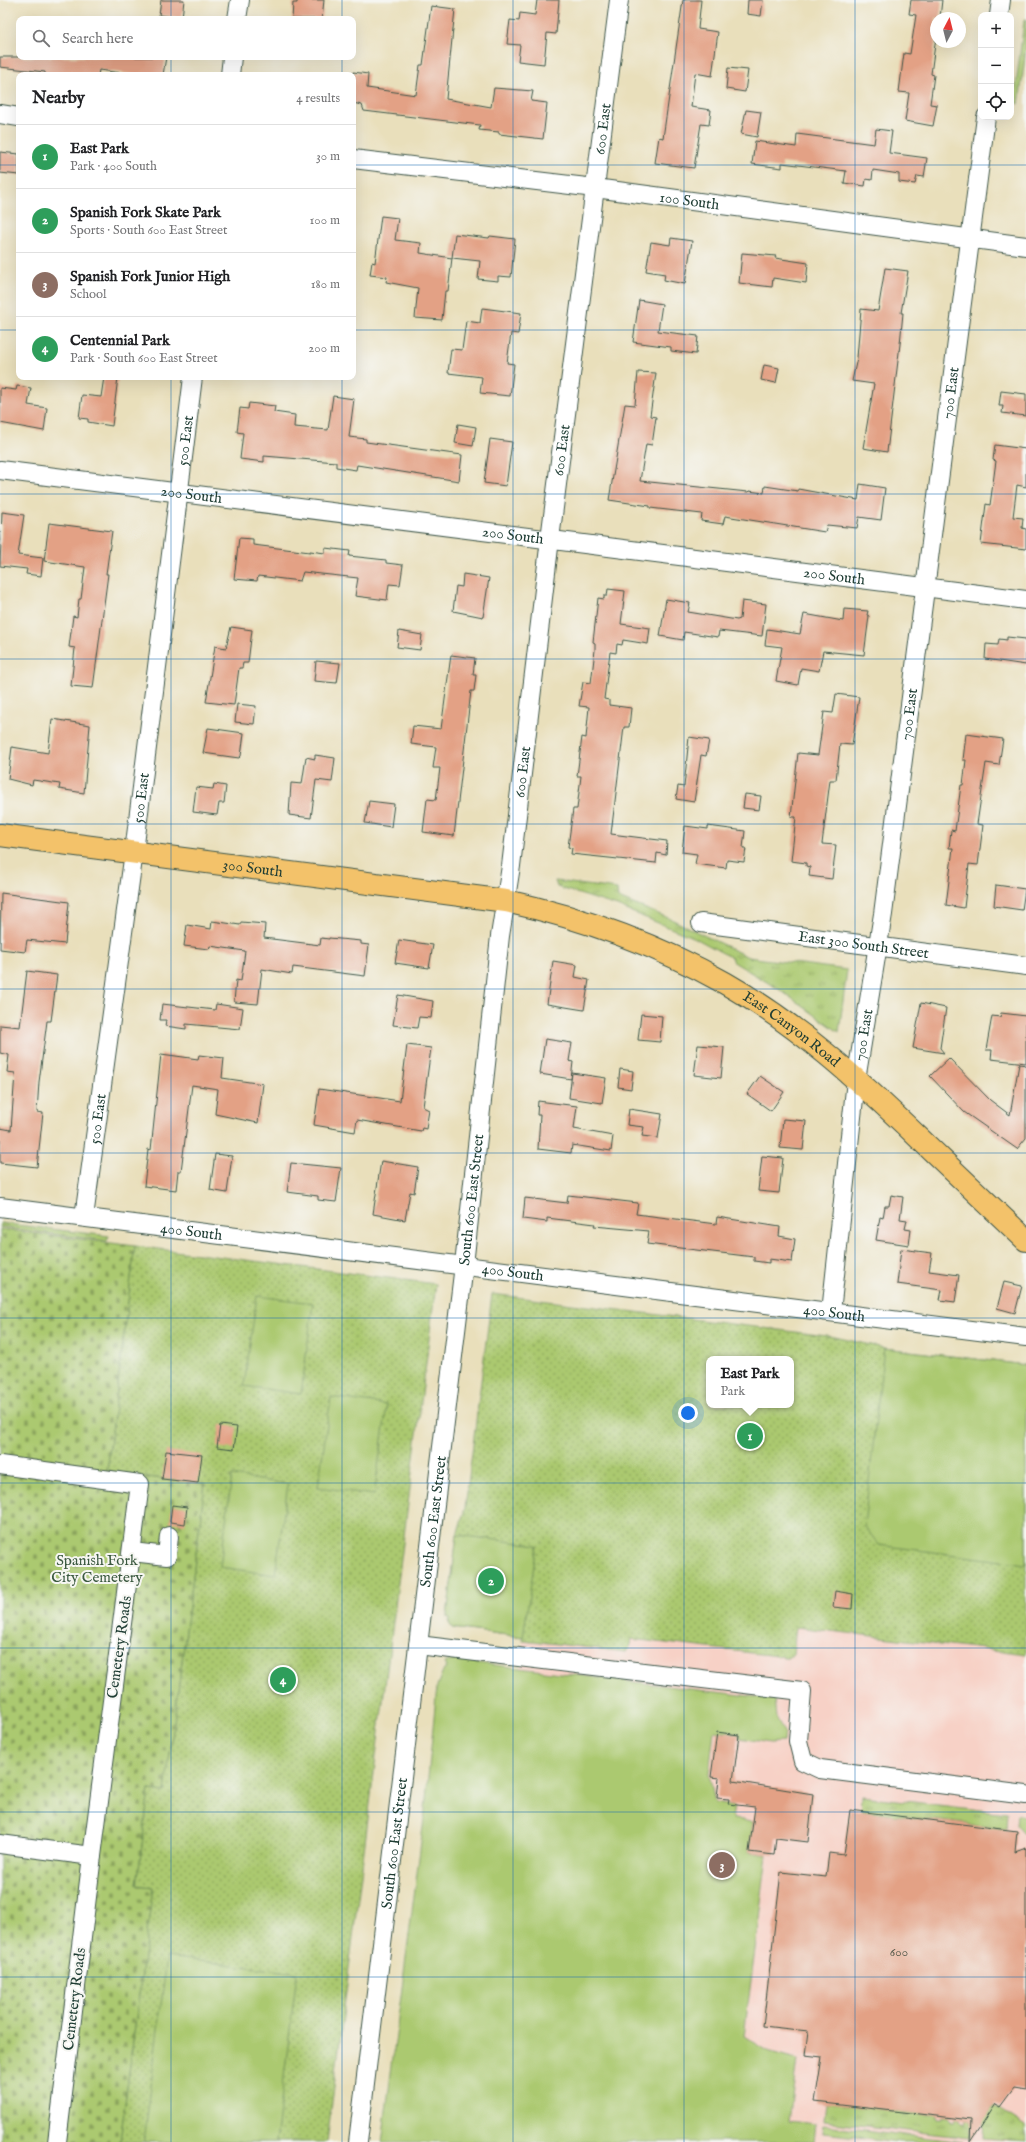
<!DOCTYPE html>
<html lang="en">
<head>
<meta charset="utf-8">
<style>
	body { margin:0; font-family:"IM FELL English",serif; background:#f2f2f2; color:#202124 }
	.controls { position:absolute; right:12px; top:12px; display:grid; overflow:hidden; border-radius:8px; box-shadow:0 4px 16px #0002 }
	.controls button { width:36px; height:36px; display:grid; place-items:center; padding:0; border:0; border-bottom:1px solid #e0e0e0; background:#fff; color:#202124; font:20px sans-serif }
	.compass { position:absolute; left:930px; top:12px; width:36px; height:36px; border-radius:50%; background:#fff; box-shadow:0 4px 16px #0002; rotate:7deg }
	.you { position:absolute; left:688px; top:1413px; width:14px; height:14px; margin:-10px; border:3px solid #fff; border-radius:50%; background:#1a73e8; box-shadow:0 0 0 6px #1a73e833 }
	.badge { display:grid; place-items:center; width:26px; height:26px; border-radius:50%; background:#db2777; color:#fff; font-size:13px; font-weight:700 }
	.pin { position:absolute; translate:-50% -50%; border:2px solid #fff; box-shadow:0 1px 4px #0006 }
	.popup { position:absolute; left:706px; top:1356px; width:88px; height:52px; box-sizing:border-box; display:grid; place-content:center; border-radius:8px; background:#fff; filter:drop-shadow(0 1px 3px #0005); font-size:13px; white-space:nowrap; color:#757577 }
	.popup b { font-size:15px; color:#202124 }
	.popup::after { content:''; position:absolute; left:50%; top:100%; margin-left:-8px; border:8px solid transparent; border-top-color:#fff }
	.list { margin:0; padding:0; list-style:none }
	h2 { display:flex; justify-content:space-between; align-items:center; height:52px; margin:0; padding:0 16px; font-size:17px }
	h2 small { font-size:13px; font-weight:400; color:#757577 }
	.list li { display:grid; grid-template-columns:26px 1fr auto; gap:12px; align-items:center; box-sizing:border-box; height:64px; padding:0 16px; border-top:1px solid #e0e0e0 }
	.list b { display:block; font-size:15px; white-space:nowrap }
	.list p { margin:0; font-size:13px; white-space:nowrap; color:#757577 }
	.list em { font-size:13px; font-style:normal; color:#757577 }
	.icon { flex:none; width:22px; height:22px; fill:none; stroke:currentColor; stroke-width:2; stroke-linecap:round; stroke-linejoin:round }
	.map { position:relative; flex:none; width:1026px; height:2142px; overflow:hidden }
	.search { position:absolute; background:#fff; box-shadow:0 4px 16px #0002; left:16px; top:16px; width:340px; height:44px; display:flex; align-items:center; gap:10px; box-sizing:border-box; padding:0 14px; border-radius:8px; color:#757577; font-size:15px }
	.panel { position:absolute; background:#fff; box-shadow:0 4px 16px #0002; left:16px; top:72px; width:340px; height:308px; border-radius:8px }
	.map>svg:first-child { display:block }
	.built { fill:#f7d1c6 }
	.grass { fill:url(#grass-tufts); stroke:#658352 }
	.cemetery { fill:url(#cemetery-stones); stroke:#658352 }
	.park { fill:url(#park-dots); stroke:#658352; fill-rule:evenodd }
	.pitch { fill:#abc970; stroke:#658352 }
	.building { fill:#e3a185 }
	.lines { fill:none; stroke-linecap:round; stroke-linejoin:round }
	.minor-casing { stroke:#3d5548; stroke-width:20 }
	.major-casing { stroke:#3d5548; stroke-width:24 }
	.minor { stroke:#fff; stroke-width:18 }
	.major { stroke:#f3c26a; stroke-width:22 }
	.grid { fill:none; stroke:#1f6fb2; stroke-width:1; stroke-opacity:0.55 }
	.labels { text-anchor:middle; stroke-width:4; stroke-linejoin:round; paint-order:stroke }
	.number-label { font-size:13px; fill:#505648 }
	.street-label { font-size:15px; fill:#1f3d34; stroke:#f6f6f2 }
	.park-label { font-size:15px; fill:#3b5940; stroke:#f6f6f2 }
</style>
</head>
<body>
<div class="map">
<svg width="1026" height="2142" viewBox="0 0 1026 2142">
	<defs>
		<pattern id="grass-tufts" width="24" height="20" patternUnits="userSpaceOnUse"><rect width="24" height="20" fill="#abc970"/><path d="M3 7l-1-3M5 7V3M7 7l1-3M15 17l-1-3M17 17v-4M19 17l1-3" fill="none" stroke="#8ba45d"/></pattern>
		<pattern id="cemetery-stones" width="16" height="16" patternUnits="userSpaceOnUse"><rect width="16" height="16" fill="#abc970"/><path d="M2 7V4a2 2 0 0 1 4 0v3zM10 15v-3a2 2 0 0 1 4 0v3z" fill="#8ba45d"/></pattern>
		<pattern id="park-dots" width="8" height="8" patternUnits="userSpaceOnUse"><rect width="8" height="8" fill="#abc970"/><path d="M2 2h.1M6 6h.1" fill="none" stroke="#8ba45d" stroke-width="1.8" stroke-linecap="round"/></pattern>
	</defs>
	<rect width="100%" height="100%" fill="#f6f6f2"/>
	<filter id="ink" filterUnits="userSpaceOnUse"><feTurbulence type="fractalNoise" baseFrequency=".025" numOctaves="2"/><feDisplacementMap in="SourceGraphic" scale="8" xChannelSelector="R" yChannelSelector="G"/><feConvolveMatrix kernelMatrix="1 2 1 2 8 2 1 2 1" color-interpolation-filters="sRGB"/></filter>
	<filter id="wash" filterUnits="userSpaceOnUse"><feTurbulence type="fractalNoise" baseFrequency=".012" numOctaves="4" result="noise"/><feDisplacementMap in="SourceGraphic" scale="16" xChannelSelector="R" yChannelSelector="G"/><feGaussianBlur stdDeviation="0.9" result="paint"/><feColorMatrix in="noise" values="0 0 0 0 0 0 0 0 0 0 0 0 0 0 0 0 0 1.4 0 .05"/><feComposite in="paint" operator="in"/></filter>
	<g filter="url(#wash)">
		<rect width="100%" height="100%" fill="#e9dfbb"/>
		<!-- built -->
		<path class="built" d="M796 1627 1026 1654V2142H382L424 1819 437 1686 442 1673 446 1667 444 1663 453 1660 520 1669 523 1640 626 1652 629 1650 631 1639 790 1657 793 1654Z"/>
		<!-- grass -->
		<path class="grass" d="M1026 19V49L1019 104 1014 102 1024 20Z
			M555 881 617 889 618 898 671 919 748 957 847 970 839 1032 780 990 732 961V958L697 939 617 906 557 887Z
			M0 1223 109 1236 107 1241 0 1227Z
			M862 1796 1007 1813 1006 1829 861 1811Z
			M1018 1815 1026 1816V1836L1017 1826Z
			M826 2103 937 2116V2119H942V2117L950 2118V2121H955L956 2118 960 2119 961 2122 965 2123 966 2119 971 2120 969 2138 824 2121Z
			M994 2106 1025 2126 1026 2142 982 2139 983 2121Z
			M824 2125 963 2142H900L823 2133Z"/>
		<!-- cemetery -->
		<path class="cemetery" d="M0 1229 135 1246 107 1472 205 1484 165 1792 149 1790 137 1885 153 1887 120 2142H0Z"/>
		<!-- park -->
		<path class="park" d="M135 1246 436 1284 327 2142H120L153 1887 137 1885 149 1790 165 1792 205 1484 107 1472Z
			M492 1294 835 1337 884 1348 1026 1365V1654L796 1627 793 1654 790 1657H786L631 1639 629 1650 626 1652 523 1640V1637L452 1628 449 1623 450 1618 447 1617 457 1535 465 1508ZM709 1359H791V1405H709Z"/>
		<!-- pitch -->
		<path class="pitch" d="M257 1296 313 1303 301 1394 244 1386Z
			M884 1348 1026 1365V1564L879 1545 864 1526Z
			M331 1397 387 1405 374 1495 318 1487Z
			M232 1476 288 1484 275 1575 220 1567Z
			M457 1535 537 1545 523 1637 452 1628 449 1623 450 1618 447 1617Z
			M453 1660 774 1699 776 1717 784 1732 783 1742 770 1743 740 1738V1734L714 1731 709 1774 715 1803 734 1806 732 1819 753 1821 749 1852 767 1855 744 2036 768 2051 797 2059 789 2121 816 2124 814 2142H382L424 1819 437 1686 442 1673 446 1667 444 1663Z
			M167 1957 297 1973 276 2142H144Z"/>
		<g id="blocks">
			<!-- building -->
			<path class="building" d="M161 0H184L182 18 159 15Z
				M297 0H324L322 19H292L293 3H297Z
				M537 0H559L556 34 547 33 544 64 518 61 520 45 507 44 510 20 519 21 520 13 535 15Z
				M683 0H701L698 29 718 32 712 76 695 73 691 107 711 110 709 125 701 124 694 168 655 163 659 137 663 138Z
				M748 0H763L761 16 747 14Z
				M911 0H942L940 18H936V37L931 74 934 75 930 104 937 105 933 126 905 121 909 93 899 92 904 53 910 54 916 15 909 14Z
				M431 6 455 9 446 99 491 107 494 88 533 91 531 101 547 103 543 139 499 134V132L479 130 480 125 364 111 362 105 353 103V72L368 74 367 88 416 95 420 65H423Z
				M0 57H166L163 75H137L99 70 98 75H45V72L0 67Z
				M728 68 748 70 745 92 726 89Z
				M746 110 761 112 757 137 741 134Z
				M876 129 892 131 889 153 927 158 924 177 917 176 915 184 899 182V174L873 170 872 180 866 179 865 186 844 183 846 171 782 163V168L752 164 755 141 796 147 797 134 874 144Z
				M0 152 19 154V175L0 173Z
				M381 216 398 218 395 240 421 243 420 253 452 258 448 291H445L442 320 415 318 418 288 386 282 387 277 370 275 372 262 375 263Z
				M455 234 489 238 490 236 515 239 511 277 498 276V281L478 279 480 261 452 258Z
				M671 238 692 241 685 284 664 280 665 274 646 271 651 242 670 245Z
				M742 253 776 256 775 258 808 263 806 283 773 278 772 287 739 283Z
				M885 268 908 271 901 313H903L900 344 887 452 863 448 874 384 852 381 857 358 861 309 878 311Z
				M639 300 662 304 658 331 698 336 696 354 671 351V347L633 342Z
				M482 308 521 313 518 334 511 333 507 363 514 364 510 396 480 393 482 377 448 373 451 349 462 350 466 321 480 323Z
				M764 365 779 368 776 383 761 380Z
				M638 372 656 373 650 416 656 417 652 445 646 444 640 481 748 492 749 491 764 493 765 486 798 491V489L858 500 860 484 885 488 881 520 859 517 857 528 827 525 825 532 725 516 723 524 701 521 702 514 650 508V506L609 500 625 404 635 405Z
				M104 377H118L112 426 88 422V419L79 418 82 395 101 397Z
				M17 386 31 388 28 405 47 408 44 431 0 423V388L16 390Z
				M1001 391 1026 394V416L1002 413 1003 406H999Z
				M333 396 354 399 349 437 366 439V442L462 455 459 481 357 465 356 470 336 467V462L264 456V462L240 459 243 433 237 432 240 408 248 409 249 403 275 406 274 412 295 415 294 427 328 430Z
				M458 424 476 427 473 446 455 443Z
				M490 439 512 442 506 486 484 483Z
				M995 445 1026 449V487L1017 485 1013 517 1023 518 1022 528 1026 529V549L981 544 986 504 990 505 996 461 993 460Z
				M2 512 24 515 18 555 43 558 41 576 26 574 27 569 0 566Z
				M49 523 112 531 106 574H108L93 688 71 686 75 648 69 647 73 616 77 617 79 599H81L85 567 44 561Z
				M239 538 253 539V545L310 552V551L325 553V548L350 551 349 556 386 560V563L403 565 400 585 389 584 387 600 355 596 358 578 303 572 300 581 258 576 257 581 234 579Z
				M463 574 489 578 483 617 453 611 456 586 462 587Z
				M608 589 625 591 621 624 650 628 648 644 623 640 622 645 617 644 616 653 610 652 604 699 609 700V705L631 708 629 727H624L611 834 667 841 666 855 657 853 656 863 571 854 572 848 568 847 573 809H577L581 776H577L582 737 586 738 589 707 579 706 583 682 591 683 595 650V643L593 642 598 598 604 599V596H607Z
				M666 599 690 603 688 612 737 620 740 619 742 601 766 604 762 636 719 631 718 637 684 632 683 640 660 636Z
				M844 609 868 611 867 615 869 616 864 655 823 651 819 671 801 668 798 685 776 681 782 647 765 645 767 629 800 634 804 614 843 621Z
				M231 627 252 630 248 663H243L242 668H239L234 705 206 702 215 646 226 648Z
				M399 631 422 635 420 650 397 647Z
				M1007 637 1026 639V665L985 659 986 644 998 645 999 639 1007 640Z
				M451 655 475 658 473 675H476L474 691H471L454 836 423 832 427 799 436 800 440 768H433L436 747 411 744 413 726 441 729Z
				M316 661 340 663 337 683 314 681Z
				M836 694 859 697 852 745 840 744 836 780H830L822 844 836 845 832 879 809 876 810 867 806 866V863L791 861 796 817H791L798 753 818 755 824 712 833 713Z
				M237 704 256 706 254 724 235 722Z
				M52 719 90 725 84 793 59 789 60 784 33 780 32 785 8 779 12 747 48 753Z
				M208 728 244 733 241 756 239 758 203 753Z
				M966 734 1003 739 999 765 986 763 977 824 983 825 978 865 969 864 964 908 946 905 953 848H949L951 830 955 831 961 785H963L966 760H963Z
				M689 737 709 740 706 756 701 755 694 802 676 799 678 786 684 787Z
				M315 755 335 758 332 782 316 780 311 818 289 815 291 783 302 784 306 757 315 759Z
				M214 784 226 786 224 803H219L217 815 193 812 196 787 213 789Z
				M745 794 761 796 759 810 743 808Z
				M369 801 394 804 391 827 365 823Z
				M685 826 708 829V826L745 831 743 848H746L744 862 727 860 726 868 695 864 697 854 682 852Z
				M996 885 1025 889 1022 910 994 906Z
				M1 893 69 902 65 944 27 940 25 952 0 949Z
				M212 921 240 925 241 922 265 924 264 938 320 945 321 938 329 939V938L361 941V944L369 945 365 976 293 967 292 974 262 969 258 1004 234 1002 236 980 241 981 245 951 210 946 209 949 184 946 187 925 211 929Z
				M399 940 433 945 429 968 395 963Z
				M553 961 577 965 575 977 589 980 584 1010 547 1004Z
				M27 971 57 975 51 1021H47L39 1082 37 1112 43 1113 37 1167 0 1163V1128L11 1130 15 1073 7 1072 9 1055 0 1053V1025L20 1027Z
				M398 995 433 1001 431 1018 419 1017 417 1028 393 1025Z
				M921 1003 946 1008 940 1048 944 1053 913 1048Z
				M162 1004 215 1010 216 1004 243 1008 240 1029 186 1024V1029L165 1026 166 1020H160Z
				M1001 1013 1026 1016V1063L991 1059 992 1050H986L992 1016 1000 1017Z
				M641 1014 662 1016 660 1042 638 1040Z
				M545 1039 572 1043 569 1061 573 1062 571 1079 540 1074Z
				M407 1045 431 1048 423 1107 429 1110 426 1129 422 1128 421 1131 357 1120 355 1132 314 1125 319 1089 400 1101Z
				M698 1045 724 1047 721 1078 694 1075Z
				M161 1054 198 1059 199 1055 224 1058 222 1078 263 1084 258 1123 215 1114 218 1089 192 1085 181 1171H178L176 1190 144 1186 148 1149 151 1150Z
				M949 1058 990 1100 1010 1115 1019 1064 1026 1065V1138L1017 1149 964 1112 930 1076Z
				M620 1069 633 1071 631 1089 618 1087Z
				M572 1073 606 1078 602 1103 569 1098Z
				M760 1076 784 1092 771 1111 747 1094Z
				M538 1101 577 1106 574 1129 613 1136 611 1151 572 1145 571 1153 538 1149 540 1115H537Z
				M629 1109 662 1114 658 1138 642 1136 644 1127 627 1125Z
				M783 1119 806 1121 803 1150 780 1148Z
				M215 1154 232 1156 227 1193 210 1190Z
				M762 1156 783 1158 779 1193 758 1191Z
				M381 1161 418 1167 414 1193 410 1192 405 1220 373 1214Z
				M291 1163 341 1168 336 1202 318 1200V1196L287 1192Z
				M568 1195 638 1203 636 1214 716 1224 717 1217 780 1227 779 1236 795 1239 792 1262 769 1259V1263L754 1261V1257L647 1244 649 1231 594 1226 595 1224 547 1218V1222L523 1219 525 1198 567 1203Z
				M891 1195 903 1197 900 1219 907 1220 905 1229 911 1230 909 1245 876 1240 880 1217 883 1218 885 1206H889Z
				M901 1249 932 1253 929 1271 959 1275 955 1302 940 1300 942 1290 897 1284Z
				M1004 1282 1022 1286 1015 1313 997 1308Z
				M220 1425 237 1427 234 1449 217 1447Z
				M166 1451 202 1455 198 1483 162 1479Z
				M172 1505 187 1507 185 1524 170 1522Z
				M835 1591 853 1594 852 1609 833 1607Z
				M717 1732 739 1735 733 1781 813 1794 808 1842 776 1838 774 1855 749 1852 755 1807 728 1804 729 1799 717 1798 719 1778 711 1777Z
				M850 1810 1017 1831 1015 1852 1026 1848V2090L1014 2088 1000 2107 995 2104 970 2142 971 2120 815 2102 822 2057 805 2055 808 2031 763 2026 781 1872 826 1877 829 1853 844 1855Z"/>
		</g>
	</g>
	<g filter="url(#ink)">
		<use href="#blocks" fill-opacity="0" stroke="#3d5548" stroke-width="1"/>
		<g class="lines">
			<!-- minor casing -->
			<g class="minor-casing">
				<g id="minor">
					<path d="M999 15 1001 0"/>
					<path d="M237 19 240 0"/>
					<path d="M230 75 232 57"/>
					<path d="M0 114 19 117"/>
					<path id="s1" d="M353 159 595 188 1026 246"/>
					<path id="s2" d="M0 470 1026 600"/>
					<path id="s3" d="M701 923 1026 966"/>
					<path id="s4" d="M0 1207 1026 1337"/>
					<path id="s5" d="M84 1217 134 852 193 377"/>
					<path id="s6" d="M831 1312 856 1080 883 914 986 117"/>
					<path d="M0 1465 140 1484 92 1856 57 2142"/>
					<path d="M132 1552 167 1556 169 1536"/>
					<path d="M418 1645 802 1691 798 1741 803 1761 820 1769 1026 1795"/>
					<path d="M0 1844 92 1856"/>
					<path id="s7" d="M358 2142 464 1265 500 936 511 866 550 539 619 0"/>
				</g>
			</g>
			<!-- major casing -->
			<g class="major-casing">
				<g id="major">
					<path id="s8" d="M0 835 506 901C583 918 656 944 725 983 797 1024 859 1080 918 1137 954 1171 990 1206 1026 1240"/>
				</g>
			</g>
			<!-- minor -->
			<use href="#minor" class="minor"/>
			<!-- major -->
			<use href="#major" class="major"/>
		</g>
	</g>
	<!-- grid -->
	<path class="grid" d="M171 0V19M342 0V19M513 0V2142M684 0V2142M855 0V2142M171 57V75M342 57V75M0 165H19M353 165H1026M0 330H19M353 330H1026M171 377V2142M342 377V2142M0 494H1026M0 659H1026M0 824H1026M0 989H1026M0 1153H1026M0 1318H1026M0 1483H1026M0 1648H1026M0 1812H1026M0 1977H1026"/>
	<g class="labels">
		<!-- number labels -->
		<g class="number-label">
			<text x="899" y="1956">600</text>
		</g>
		<!-- street labels -->
		<g class="street-label">
			<text dy="5" stroke="none"><textPath href="#s7" startOffset="2028">600 East</textPath></text>
			<text dy="5" stroke="none"><textPath href="#s1" startOffset="339">100 South</textPath></text>
			<text dy="5" stroke="none"><textPath href="#s6" startOffset="927">700 East</textPath></text>
			<text dy="5" stroke="none"><textPath href="#s5" startOffset="783">500 East</textPath></text>
			<text dy="5" stroke="none"><textPath href="#s7" startOffset="1704">600 East</textPath></text>
			<text dy="5" stroke="none"><textPath href="#s2" startOffset="193">200 South</textPath></text>
			<text dy="5" stroke="none"><textPath href="#s2" startOffset="517">200 South</textPath></text>
			<text dy="5" stroke="none"><textPath href="#s2" startOffset="841">200 South</textPath></text>
			<text dy="5" stroke="none"><textPath href="#s6" startOffset="603">700 East</textPath></text>
			<text dy="5" stroke="none"><textPath href="#s7" startOffset="1380">600 East</textPath></text>
			<text dy="5" stroke="none"><textPath href="#s5" startOffset="423">500 East</textPath></text>
			<text dy="5" stroke="none"><textPath href="#s8" startOffset="255">300 South</textPath></text>
			<text dy="5" stroke="none"><textPath href="#s3" startOffset="164">East 300 South Street</textPath></text>
			<text dy="5" stroke="none"><textPath href="#s8" startOffset="826">East Canyon Road</textPath></text>
			<text dy="5" stroke="none"><textPath href="#s6" startOffset="279">700 East</textPath></text>
			<text dy="5" stroke="none"><textPath href="#s5" startOffset="99">500 East</textPath></text>
			<text dy="5" stroke="none"><textPath href="#s7" startOffset="949">South 600 East Street</textPath></text>
			<text dy="5" stroke="none"><textPath href="#s4" startOffset="193">400 South</textPath></text>
			<text dy="5" stroke="none"><textPath href="#s4" startOffset="517">400 South</textPath></text>
			<text dy="5" stroke="none"><textPath href="#s4" startOffset="841">400 South</textPath></text>
			<text dy="5" stroke="none"><textPath href="#s7" startOffset="625">South 600 East Street</textPath></text>
			<text transform="translate(119 1647) rotate(-82)" y="5">Cemetery Roads</text>
			<text dy="5" stroke="none"><textPath href="#s7" startOffset="301">South 600 East Street</textPath></text>
			<text transform="translate(74 1999) rotate(-83)" y="5">Cemetery Roads</text>
		</g>
		<!-- park labels -->
		<g class="park-label">
			<text x="97" y="1565">Spanish Fork<tspan x="97" dy="17">City Cemetery</tspan></text>
		</g>
	</g>
</svg>
<div class="controls">
<button>+</button>
<button>−</button>
<button><svg class="icon" aria-label="locate" viewBox="0 0 24 24"><circle cx="12" cy="12" r="6"/><path d="M12 2v4M12 18v4M2 12h4M18 12h4"/></svg></button>
</div>
<svg class="compass" viewBox="-18 -18 36 36"><path d="M0-13l5 13h-10z" fill="#e53935"/><path d="M0 13l5-13h-10z" fill="#757577"/></svg>
<div class="you"></div>
<div class="pin badge" style="left:750px;top:1436px;background:#2e9e5b">1</div>
<div class="popup"><b>East Park</b>Park</div>
<div class="pin badge" style="left:491px;top:1581px;background:#2e9e5b">2</div>
<div class="pin badge" style="left:722px;top:1865px;background:#8d6e63">3</div>
<div class="pin badge" style="left:283px;top:1680px;background:#2e9e5b">4</div>
<div class="search"><svg class="icon" aria-label="search" viewBox="0 0 24 24"><circle cx="10" cy="10" r="6"/><path d="M15 15l6 6"/></svg>Search here</div>
<section class="panel">
<h2>Nearby<small>4 results</small></h2>
<ul class="list">
<li><span class="badge" style="background:#2e9e5b">1</span><div><b>East Park</b><p>Park · 400 South</p></div><em>30 m</em></li>
<li><span class="badge" style="background:#2e9e5b">2</span><div><b>Spanish Fork Skate Park</b><p>Sports · South 600 East Street</p></div><em>100 m</em></li>
<li><span class="badge" style="background:#8d6e63">3</span><div><b>Spanish Fork Junior High</b><p>School</p></div><em>180 m</em></li>
<li><span class="badge" style="background:#2e9e5b">4</span><div><b>Centennial Park</b><p>Park · South 600 East Street</p></div><em>200 m</em></li>
</ul>
</section>
</div>
</body>
</html>
